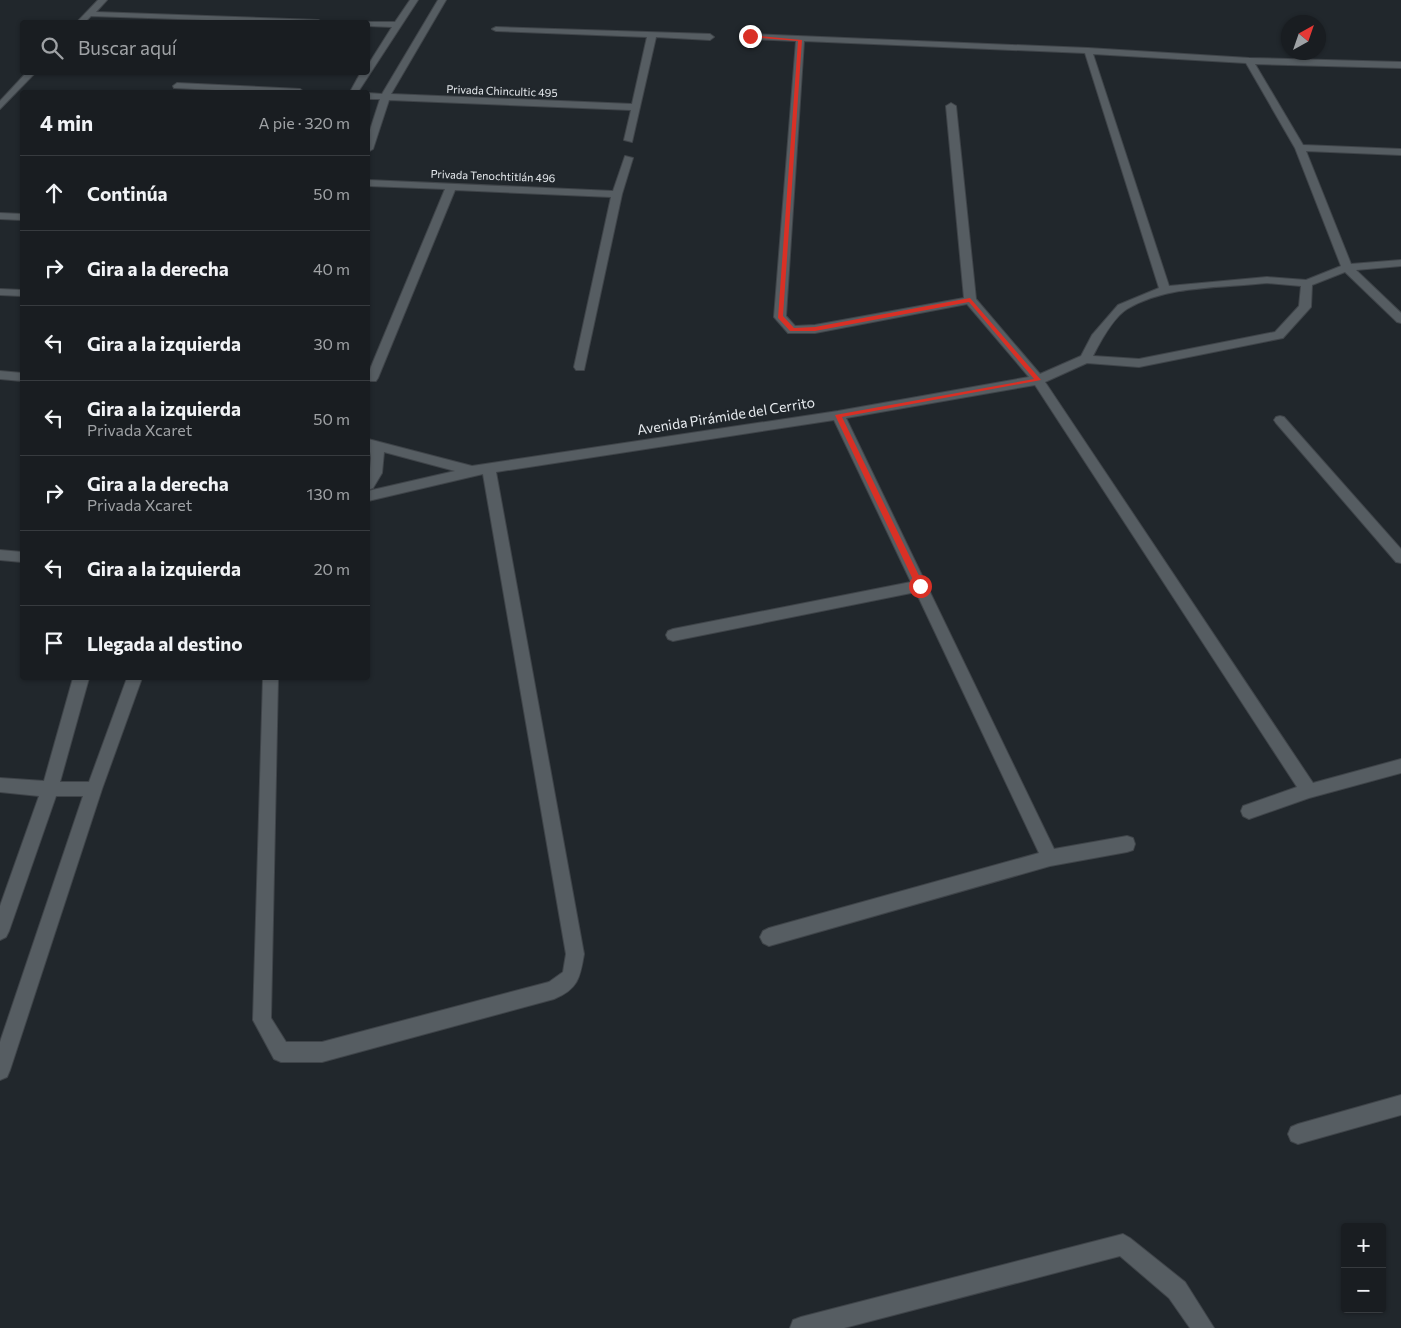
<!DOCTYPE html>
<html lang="es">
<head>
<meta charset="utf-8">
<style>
	body { margin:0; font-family:Commissioner,sans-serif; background:#262a2e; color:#f1f3f6 }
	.controls { position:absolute; right:15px; bottom:15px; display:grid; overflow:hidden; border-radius:5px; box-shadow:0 1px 4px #0004 }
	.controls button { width:45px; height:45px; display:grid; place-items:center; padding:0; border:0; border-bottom:1px solid #373b3f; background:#191d21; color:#f1f3f6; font:25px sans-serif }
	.compass { position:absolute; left:1281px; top:15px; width:45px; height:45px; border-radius:50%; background:#191d21; box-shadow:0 1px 4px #0004; rotate:40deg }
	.stop { position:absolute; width:15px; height:15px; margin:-11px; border:4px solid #d93025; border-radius:50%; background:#fff }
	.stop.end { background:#d93025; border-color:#fff; box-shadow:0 1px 5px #0008 }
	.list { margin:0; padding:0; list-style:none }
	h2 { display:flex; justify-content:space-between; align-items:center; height:65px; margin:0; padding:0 20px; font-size:21px }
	h2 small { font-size:16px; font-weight:400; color:#9fa2a5 }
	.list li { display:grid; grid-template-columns:32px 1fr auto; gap:15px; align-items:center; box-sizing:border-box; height:75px; padding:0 20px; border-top:1px solid #373b3f }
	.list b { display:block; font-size:19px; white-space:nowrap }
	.list p { margin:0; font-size:16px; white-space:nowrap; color:#9fa2a5 }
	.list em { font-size:16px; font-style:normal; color:#9fa2a5 }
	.icon { flex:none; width:28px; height:28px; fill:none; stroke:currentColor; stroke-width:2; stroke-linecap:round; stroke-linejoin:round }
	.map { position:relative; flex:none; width:1401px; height:1328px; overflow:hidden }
	.search { position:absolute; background:#191d21; box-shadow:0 1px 4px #0004; left:20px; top:20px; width:350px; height:55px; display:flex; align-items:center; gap:12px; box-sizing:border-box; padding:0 18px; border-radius:5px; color:#9fa2a5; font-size:19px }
	.panel { position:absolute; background:#191d21; box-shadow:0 1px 4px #0004; left:20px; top:90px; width:350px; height:590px; border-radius:5px }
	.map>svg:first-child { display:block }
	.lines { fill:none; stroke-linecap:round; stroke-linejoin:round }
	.minor-casing { stroke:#3f4449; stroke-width:2 }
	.minor { fill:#565d62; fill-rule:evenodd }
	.route { fill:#d93025 }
	.labels { text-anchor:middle; stroke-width:4; stroke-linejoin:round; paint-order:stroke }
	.far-street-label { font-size:11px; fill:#e8ecf0; stroke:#21272c }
	.street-label { font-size:14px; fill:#e8ecf0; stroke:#21272c }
</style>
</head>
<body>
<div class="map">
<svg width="1401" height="1328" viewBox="0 0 1401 1328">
	<rect width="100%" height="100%" fill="#21272c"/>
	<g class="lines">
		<!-- minor casing -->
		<g class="minor-casing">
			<path id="minor" d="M98 0H107L96 12 318 20 322 22H262L91 16 85 22H77Z
				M410 0H418L358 92H350L361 72H368V65L392 27 368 26V22H365H395Z
				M438 0H446L391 94 632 104 647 37 496 31 492 29 496 27 710 34 714 37 710 40 656 37 632 142 624 140 631 110 389 100 373 149 368 152V136L380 99H368V93L382 94Z
				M747 34 1088 48 1249 58 1401 62V68L1255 64 1303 145 1401 149V155L1306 151 1351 264 1401 260V266L1356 270 1401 313V323L1397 322 1345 272 1312 285 1311 307 1283 338 1139 367 1087 363 1045 382 1313 783 1401 759V773L1309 798 1249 819 1243 816 1241 811 1243 806 1297 787 1035 385 846 418 1054 849 1127 836 1133 838 1135 844 1133 850 1127 852 1050 866 769 946 763 943 760 937 763 931 769 928 1039 853 916 592 673 641 668 639 666 635 668 631 673 629 911 582 834 420 496 472 584 954C580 978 578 989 554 999L322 1062H281L274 1059 253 1020 263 678H278L271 1018 286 1042H322L549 982 563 972 566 954 483 474 368 501V491L455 471 384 452 382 473 373 488 368 490 371 458 368 439 472 466 838 411 1029 377 967 304 815 333H788L774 317 796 41 750 39 746 36ZM804 41 1085 53 1159 288 1118 305 1092 335 1081 356 1040 374 976 299 956 106 951 103 946 106 964 298 815 325 795 326 786 316ZM1093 54 1246 63 1295 148 1341 266 1306 280 1267 277 1169 286ZM1267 283 1301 286 1299 306 1275 332 1139 359 1093 356C1100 342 1114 317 1127 309 1167 285 1222 288 1267 283Z
				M27 72H36L0 109V101Z
				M177 83 300 89 304 92H255L174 88 173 86Z
				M625 156 633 158 622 194 584 370H576L574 367 611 197 455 190 378 378 376 381H368V374L445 189 368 186V180L613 191Z
				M0 213 22 214V220L0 219Z
				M0 289 22 290V296L0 295Z
				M0 371 22 373V381L0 379Z
				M1280 416 1284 417 1401 549V563L1396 562 1276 423 1274 420 1276 417Z
				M0 550 22 552V562L0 560Z
				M73 678H89L60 782H89L127 678H142L102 789 10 1070 7 1077 0 1080V1042L83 796H56L9 931 6 937 0 940V906L39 796 0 792V778L44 781Z
				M1401 1095V1115L1298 1144 1291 1141 1288 1134 1291 1127 1298 1124Z
				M1123 1234 1130 1238 1185 1282 1214 1328H1190L1169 1298 1120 1256 844 1328H790L793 1320 801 1317Z"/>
		</g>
		<!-- minor -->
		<use href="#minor" class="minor"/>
	</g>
	<!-- route -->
	<path class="route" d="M750 35 802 40 783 316 794 328 815 327 970 298 1041 380 842 417 924 586 920 589 916 586 835 415 1034 379 969 302 815 331H790L778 318 798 41 748 37Z"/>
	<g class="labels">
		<!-- far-street labels -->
		<g class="far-street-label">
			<text transform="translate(502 91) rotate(2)" y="4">Privada Chincultic 495</text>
			<text transform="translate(493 176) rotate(2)" y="4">Privada Tenochtitlán 496</text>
		</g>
		<!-- street labels -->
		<g class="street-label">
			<text transform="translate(726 416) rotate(-9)" y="5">Avenida Pirámide del Cerrito</text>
		</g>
	</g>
</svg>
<div class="controls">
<button>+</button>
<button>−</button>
</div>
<svg class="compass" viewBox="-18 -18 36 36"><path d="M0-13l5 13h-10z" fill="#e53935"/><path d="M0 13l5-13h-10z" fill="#9fa2a5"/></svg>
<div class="stop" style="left:920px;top:586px"></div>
<div class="stop end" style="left:750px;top:36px"></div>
<div class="search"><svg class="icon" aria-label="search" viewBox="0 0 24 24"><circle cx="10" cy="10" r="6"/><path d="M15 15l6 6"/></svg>Buscar aquí</div>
<section class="panel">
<h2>4 min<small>A pie · 320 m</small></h2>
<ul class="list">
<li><svg class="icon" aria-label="ahead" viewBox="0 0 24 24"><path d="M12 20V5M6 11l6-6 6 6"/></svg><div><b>Continúa</b></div><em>50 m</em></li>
<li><svg class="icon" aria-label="right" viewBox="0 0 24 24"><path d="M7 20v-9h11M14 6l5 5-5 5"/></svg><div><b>Gira a la derecha</b></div><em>40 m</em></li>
<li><svg class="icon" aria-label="left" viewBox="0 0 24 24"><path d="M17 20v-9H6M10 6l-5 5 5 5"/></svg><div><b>Gira a la izquierda</b></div><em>30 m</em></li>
<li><svg class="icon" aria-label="left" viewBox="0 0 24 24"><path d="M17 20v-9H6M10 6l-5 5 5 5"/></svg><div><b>Gira a la izquierda</b><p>Privada Xcaret</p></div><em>50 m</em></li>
<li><svg class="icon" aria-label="right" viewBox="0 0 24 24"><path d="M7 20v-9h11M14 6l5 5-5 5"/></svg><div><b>Gira a la derecha</b><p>Privada Xcaret</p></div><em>130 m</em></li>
<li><svg class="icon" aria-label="left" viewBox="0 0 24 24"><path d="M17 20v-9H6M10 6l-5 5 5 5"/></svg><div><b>Gira a la izquierda</b></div><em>20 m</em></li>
<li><svg class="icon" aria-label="arrive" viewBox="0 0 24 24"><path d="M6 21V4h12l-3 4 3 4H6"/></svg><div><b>Llegada al destino</b></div></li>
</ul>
</section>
</div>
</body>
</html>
